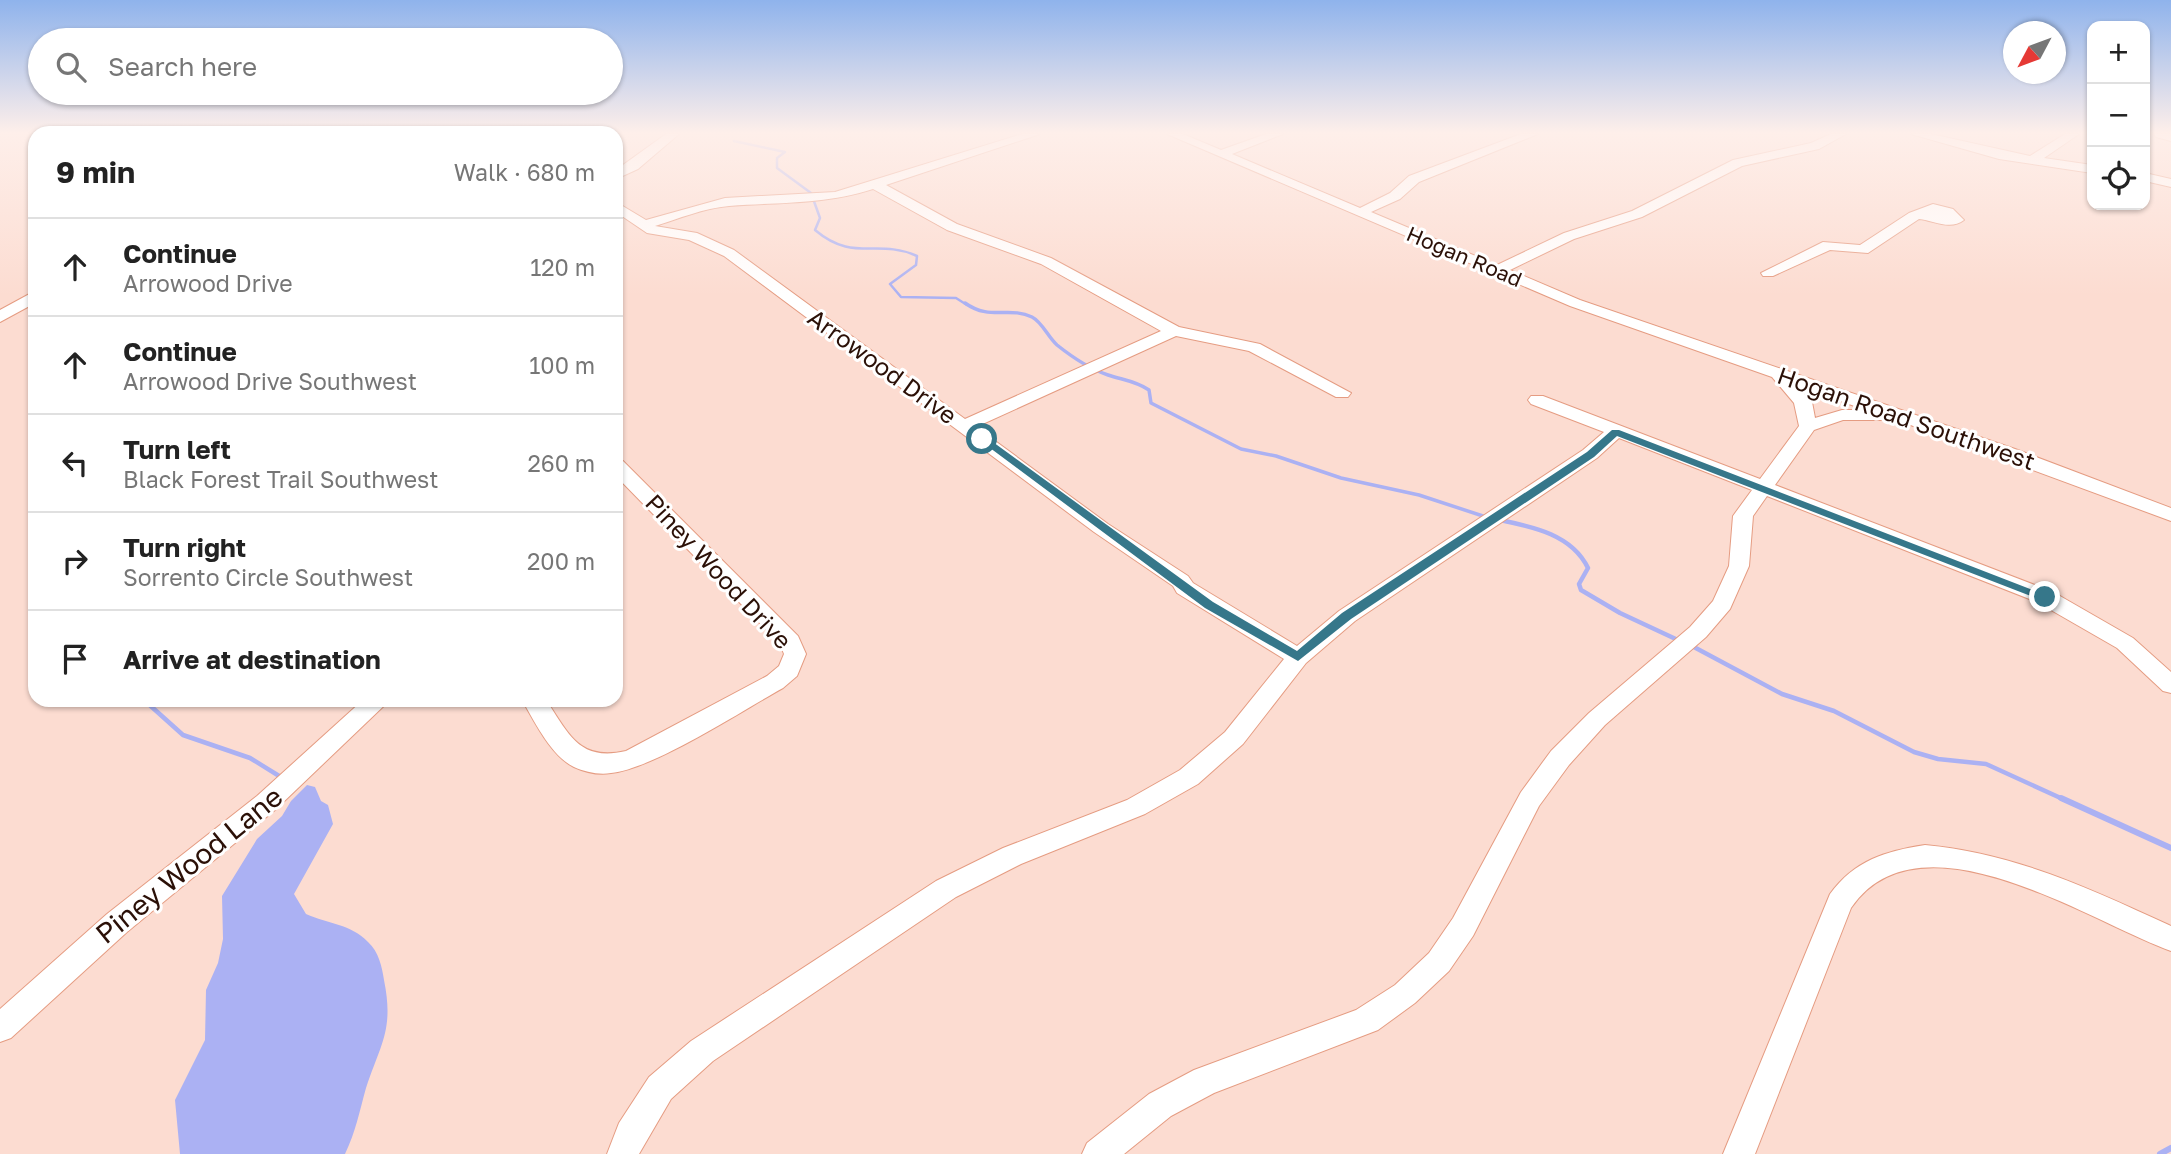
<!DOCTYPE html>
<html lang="en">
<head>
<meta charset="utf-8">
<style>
	body { margin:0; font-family:"Golos Text",sans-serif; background:#f6f6f6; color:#222 }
	.controls { position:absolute; right:21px; top:21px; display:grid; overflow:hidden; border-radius:14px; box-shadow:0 2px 5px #0004 }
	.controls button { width:63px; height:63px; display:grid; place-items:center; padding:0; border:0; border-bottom:2px solid #e0e0e0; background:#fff; color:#222; font:35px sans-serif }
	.compass { position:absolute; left:2003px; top:21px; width:63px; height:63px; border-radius:50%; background:#fff; box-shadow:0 2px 5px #0004; rotate:229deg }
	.stop { position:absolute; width:21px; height:21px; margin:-16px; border:5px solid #36778a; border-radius:50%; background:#fff }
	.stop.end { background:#36778a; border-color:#fff; box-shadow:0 2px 7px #0008 }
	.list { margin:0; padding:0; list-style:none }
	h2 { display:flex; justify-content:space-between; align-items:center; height:91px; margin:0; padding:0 28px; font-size:30px }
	h2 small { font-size:23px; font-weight:400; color:#767676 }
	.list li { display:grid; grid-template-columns:46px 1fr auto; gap:21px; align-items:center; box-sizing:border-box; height:98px; padding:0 28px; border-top:2px solid #e0e0e0 }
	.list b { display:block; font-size:26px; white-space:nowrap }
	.list p { margin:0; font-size:23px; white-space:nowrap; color:#767676 }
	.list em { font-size:23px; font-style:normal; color:#767676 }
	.icon { flex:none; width:38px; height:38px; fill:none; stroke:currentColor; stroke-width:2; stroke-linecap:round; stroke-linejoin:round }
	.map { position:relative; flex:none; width:2171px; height:1154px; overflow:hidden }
	.search { position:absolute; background:#fff; box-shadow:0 2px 5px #0004; left:28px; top:28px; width:595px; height:77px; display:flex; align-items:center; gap:18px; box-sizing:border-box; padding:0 24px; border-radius:38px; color:#767676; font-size:26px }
	.panel { position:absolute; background:#fff; box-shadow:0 2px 5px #0004; left:28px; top:126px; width:595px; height:581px; border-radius:21px }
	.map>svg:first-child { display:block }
	.water { fill:#abb1f3 }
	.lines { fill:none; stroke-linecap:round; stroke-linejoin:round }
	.stream-far3 { stroke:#abb1f3; stroke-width:2.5 }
	.stream-far2 { stroke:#abb1f3; stroke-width:3.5 }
	.stream-far1 { stroke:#abb1f3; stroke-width:4.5 }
	.stream { stroke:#abb1f3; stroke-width:6 }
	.minor-casing { stroke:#e59c82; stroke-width:2 }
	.minor { fill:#fff; fill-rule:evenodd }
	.route { fill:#36778a }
	.labels { text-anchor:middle; stroke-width:6; stroke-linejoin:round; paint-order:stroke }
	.far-street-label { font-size:21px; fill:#2b1007; stroke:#fff }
	.street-label { font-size:24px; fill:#2b1007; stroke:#fff }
	.near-street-label { font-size:28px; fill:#2b1007; stroke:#fff }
</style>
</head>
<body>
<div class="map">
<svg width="2171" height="1154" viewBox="0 0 2171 1154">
	<rect width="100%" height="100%" fill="#fcdcd1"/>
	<!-- water -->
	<path class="water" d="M307 785 315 787 321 801 328 805 333 824 294 894 306 914C328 924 351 924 368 942 379 952 382 967 384 980 394 1030 381 1043 366 1088 359 1113 356 1131 345 1154H180L175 1100 205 1040 206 990 218 963 223 939 222 896 257 839 282 816 291 801Z"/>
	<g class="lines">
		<!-- stream-far3 -->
		<path class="stream-far3" d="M734 141 785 152 777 158V168L811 193 820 218 815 230C854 263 877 238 917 256L916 265 890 284 901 297 956 298 967 305"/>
		<!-- stream-far2 -->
		<path class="stream-far2" d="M965 303C990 321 1009 306 1032 317 1042 322 1048 337 1057 345 1072 357 1090 369 1108 375 1123 380 1136 381 1149 390L1151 403 1241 449 1276 456 1341 478 1419 495 1486 517
			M1498 520 1510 522"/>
		<!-- stream-far1 -->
		<path class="stream-far1" d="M1500 520C1534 527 1572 535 1588 568L1579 584 1581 590 1620 613 1680 641
			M1692 646 1782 694 1834 711 1914 752 1938 759 1986 764 2065 800
			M144 700 183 735 250 758 284 779"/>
		<!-- stream -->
		<path class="stream" d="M2061 798 2171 848
			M2160 1154 2171 1148"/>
		<!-- minor casing -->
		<g class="minor-casing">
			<path id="minor" d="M666 134H679L638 169 616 179V170Z
				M1022 134H1040L886 185 957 224 1051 258 1179 327 1260 344 1351 393 1348 397H1336L1249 351 1176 336 976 427 1108 524 1188 576 1193 583 1297 646 1339 611 1583 450 1604 432 1531 404 1528 400 1531 396H1543L1760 479 1799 426 1794 403 1772 377 1570 306 1167 134H1183L1221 150 1266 134H1283L1232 154 1360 208 1390 193 1409 176 1521 134H1538L1419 182 1400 199 1371 212 1497 265 1564 233 1632 211 1733 160 1811 143 1831 134H1846L1819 149 1742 166 1642 217 1574 239 1510 270 1580 300 2015 449 2171 508V521L1897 420H1843L1814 430 1775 485 2053 592 2133 638 2171 672V693L2163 691 2117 648 2037 602 1767 496 1753 516 1749 566 1730 609 1706 637 1605 725 1569 765 1539 806 1473 936 1449 971 1415 1003 1378 1030 1214 1093 1171 1116 1124 1154H1082L1087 1143 1149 1094 1194 1070 1356 1010 1395 985 1429 953 1453 918 1521 792 1551 751 1589 713 1690 627 1713 601 1729 566 1733 516 1752 490 1619 438 1597 458 1355 621 1306 663 1243 744 1198 784 1145 814 1021 864 956 897 713 1061 671 1099 639 1154H607L619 1123 649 1077 691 1041 936 881 1003 848 1127 800 1180 770 1225 732 1284 659 1177 593 1173 586 1094 532 724 256 689 240 647 233 616 212V202L646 220 725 198 835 192ZM873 189 947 230 1041 264 1161 331 965 419 734 250 697 233 655 226C678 219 704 208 729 206 781 202 822 205 873 189ZM1797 386 1866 410H1842L1815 418 1812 402Z
				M1911 134H1931L2030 156 2065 134H2079L2044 158 2092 165V173L1999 159Z
				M2154 134H2171V141L2156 137Z
				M2145 173 2171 179V187L2145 181Z
				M1933 204 1953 209 1964 220C1950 231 1933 220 1919 219L1868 253 1830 250 1773 276H1763L1761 273 1823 242 1860 245 1909 213Z
				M35 291V303L0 322V310Z
				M616 459 623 461 798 636 806 654 797 676 783 688C743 710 653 769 611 773 599 775 585 772 574 767 551 756 535 722 522 700H546C569 734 579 762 626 751L767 676 779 666 784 654 780 644 616 476Z
				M363 700H390L275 810 127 932 11 1038 0 1042V1009L107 914 257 796Z
				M1925 845C2014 853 2091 889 2171 926V951C2090 922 1920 807 1851 908L1755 1154H1723L1830 894C1855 860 1886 851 1925 845Z"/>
		</g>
		<!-- minor -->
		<use href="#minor" class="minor"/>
	</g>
	<!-- sky -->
	<linearGradient id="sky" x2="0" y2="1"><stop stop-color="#8fb3ec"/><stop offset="0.45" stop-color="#feefea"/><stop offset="1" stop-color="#feefea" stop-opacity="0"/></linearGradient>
	<rect width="2171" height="295" fill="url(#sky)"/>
	<!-- route -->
	<path class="route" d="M1612 430H1619L2051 597 2041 600 1617 436 1594 457 1351 619 1298 661 1205 608 978 439 986 437 1213 602 1297 651 1342 613 1587 452Z"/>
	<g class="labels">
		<!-- far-street labels -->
		<g class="far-street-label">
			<text transform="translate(1464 257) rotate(23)" y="7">Hogan Road</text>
		</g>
		<!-- street labels -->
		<g class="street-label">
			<text transform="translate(882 367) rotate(36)" y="8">Arrowood Drive</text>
			<text transform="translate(1906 419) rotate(19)" y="8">Hogan Road Southwest</text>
			<text transform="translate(718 572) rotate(47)" y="8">Piney Wood Drive</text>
		</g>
		<!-- near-street labels -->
		<g class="near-street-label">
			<text transform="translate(189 865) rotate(-39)" y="10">Piney Wood Lane</text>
		</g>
	</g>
</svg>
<div class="controls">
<button>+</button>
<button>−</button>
<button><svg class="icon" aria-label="locate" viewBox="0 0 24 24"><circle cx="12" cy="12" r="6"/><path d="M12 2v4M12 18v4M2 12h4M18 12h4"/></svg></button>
</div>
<svg class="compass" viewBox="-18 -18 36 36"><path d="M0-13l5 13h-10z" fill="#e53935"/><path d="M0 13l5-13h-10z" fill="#767676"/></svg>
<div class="stop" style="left:982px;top:439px"></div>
<div class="stop end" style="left:2045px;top:597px"></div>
<div class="search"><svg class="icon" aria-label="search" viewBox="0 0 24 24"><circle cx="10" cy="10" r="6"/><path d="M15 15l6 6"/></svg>Search here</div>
<section class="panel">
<h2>9 min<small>Walk · 680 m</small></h2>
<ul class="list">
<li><svg class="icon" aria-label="ahead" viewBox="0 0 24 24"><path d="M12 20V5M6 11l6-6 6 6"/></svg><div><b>Continue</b><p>Arrowood Drive</p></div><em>120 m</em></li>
<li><svg class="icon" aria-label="ahead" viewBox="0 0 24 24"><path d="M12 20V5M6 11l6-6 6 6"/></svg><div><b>Continue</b><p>Arrowood Drive Southwest</p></div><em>100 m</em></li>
<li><svg class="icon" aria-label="left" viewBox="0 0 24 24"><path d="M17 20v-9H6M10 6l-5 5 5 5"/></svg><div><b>Turn left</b><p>Black Forest Trail Southwest</p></div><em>260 m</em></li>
<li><svg class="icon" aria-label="right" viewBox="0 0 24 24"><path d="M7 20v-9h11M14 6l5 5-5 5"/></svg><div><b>Turn right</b><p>Sorrento Circle Southwest</p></div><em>200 m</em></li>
<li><svg class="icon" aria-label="arrive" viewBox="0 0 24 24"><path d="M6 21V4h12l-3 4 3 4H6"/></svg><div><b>Arrive at destination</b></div></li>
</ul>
</section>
</div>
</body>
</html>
